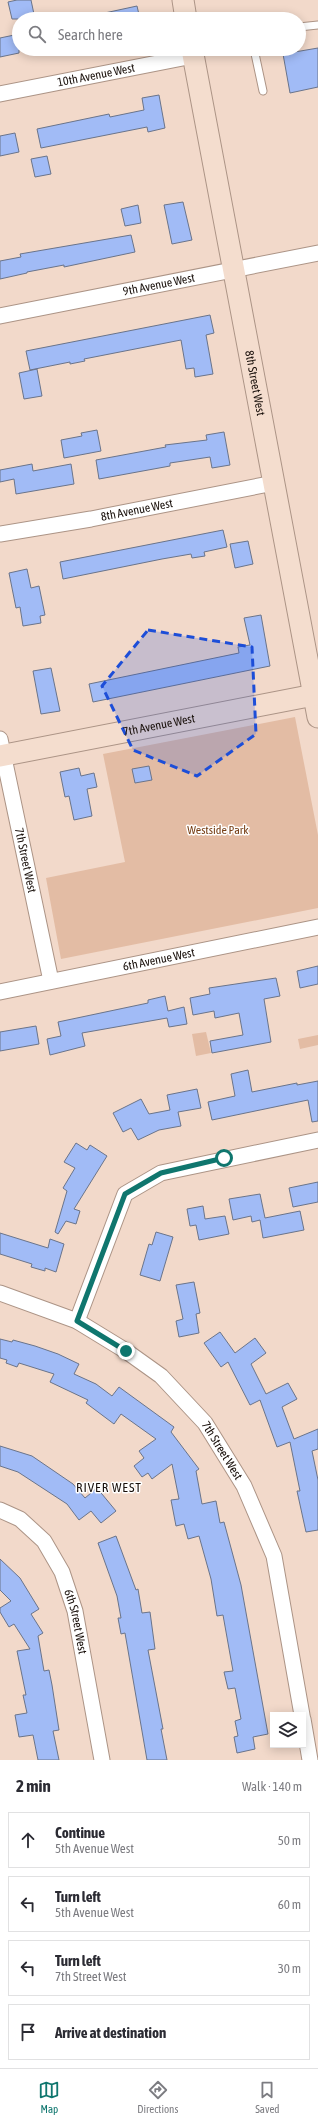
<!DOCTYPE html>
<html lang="en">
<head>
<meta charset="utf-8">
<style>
	body { margin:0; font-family:"Asap Condensed",sans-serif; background:#f2f2f3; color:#2b2b33 }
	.controls { position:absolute; right:12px; bottom:12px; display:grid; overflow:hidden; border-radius:0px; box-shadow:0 2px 10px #0003 }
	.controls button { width:36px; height:36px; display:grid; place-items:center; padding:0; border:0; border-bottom:1px solid #e1e1e2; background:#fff; color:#2b2b33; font:20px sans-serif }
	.stop { position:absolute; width:12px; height:12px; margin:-9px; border:3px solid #0f766e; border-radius:50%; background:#fff }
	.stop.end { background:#0f766e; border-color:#fff; box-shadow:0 1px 4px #0008 }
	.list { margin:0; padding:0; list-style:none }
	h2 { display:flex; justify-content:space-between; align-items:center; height:52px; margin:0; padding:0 16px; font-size:17px }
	h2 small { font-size:13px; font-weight:400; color:#7c7c81 }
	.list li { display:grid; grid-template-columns:26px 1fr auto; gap:12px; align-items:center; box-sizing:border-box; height:56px; margin:0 8px 8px; padding:0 8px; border:1px solid #e1e1e2; border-radius:0px }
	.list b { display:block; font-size:15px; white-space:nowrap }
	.list p { margin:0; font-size:13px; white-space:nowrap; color:#7c7c81 }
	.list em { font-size:13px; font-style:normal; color:#7c7c81 }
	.icon { flex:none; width:22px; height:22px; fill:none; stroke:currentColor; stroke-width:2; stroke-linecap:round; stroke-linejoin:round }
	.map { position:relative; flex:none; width:318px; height:1760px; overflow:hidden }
	.search { position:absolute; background:#fff; box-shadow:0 2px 10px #0003; left:12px; right:12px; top:12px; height:44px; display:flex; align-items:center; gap:10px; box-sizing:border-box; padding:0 14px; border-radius:22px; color:#7c7c81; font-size:15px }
	.sheet { height:308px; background:#fff }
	nav { display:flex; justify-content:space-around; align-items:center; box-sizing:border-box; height:56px; border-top:1px solid #e1e1e2; background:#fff; font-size:11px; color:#7c7c81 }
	nav a { display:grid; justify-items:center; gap:2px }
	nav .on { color:#0f766e }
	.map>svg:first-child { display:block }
	.green { fill:#e3bca4 }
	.building { fill:#a1bbf6; stroke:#6a748a }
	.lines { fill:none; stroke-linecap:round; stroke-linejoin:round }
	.lane-casing { stroke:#ac9486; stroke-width:9 }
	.street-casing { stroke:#ac9486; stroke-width:17 }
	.secondary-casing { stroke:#ac9486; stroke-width:23 }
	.lane { stroke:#fff; stroke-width:7 }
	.street { stroke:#fff; stroke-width:15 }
	.secondary { stroke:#f4ddce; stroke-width:21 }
	.route { stroke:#0f766e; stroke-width:5 }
	.marked { fill:#1d4ed8; fill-opacity:0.2; stroke:#1d4ed8; stroke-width:3; stroke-dasharray:8 5; stroke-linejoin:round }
	.labels { text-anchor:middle; stroke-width:3; stroke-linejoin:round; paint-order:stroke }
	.street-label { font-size:12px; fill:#180f0a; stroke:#fff }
	.park-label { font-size:12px; fill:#753d13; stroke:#fff }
	.neighbourhood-label { font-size:13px; letter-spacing:1px; fill:#180f0a; stroke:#fff }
</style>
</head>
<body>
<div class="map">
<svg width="318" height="1760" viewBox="0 0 318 1760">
	<rect width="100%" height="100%" fill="#f2d9ca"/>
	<!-- green -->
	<path class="green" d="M295 717 318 835V908L61 959 46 878 125 862 103 754Z
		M206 1032 211 1053 196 1056 192 1034Z
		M318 1035V1045L300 1049 298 1039Z"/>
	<!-- building -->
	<path class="building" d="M17 0H31L35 19H12L8 2Z
		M137 6 140 19H101L100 14Z
		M19 34V53L0 57V38Z
		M318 48V87L290 93 283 54Z
		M159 95 165 128 148 132 147 127 41 148 37 129 109 114 110 117 144 110 142 98Z
		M15 133 19 152 0 156V136Z
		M47 156 51 174 35 177 31 159Z
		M183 202 192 240 172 244 164 205Z
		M138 205 141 223 125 226 121 209Z
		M131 235 135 252 64 267V265L27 272V273L0 279V261L21 257 20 254Z
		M210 315 214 333 206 335 213 374 195 377 194 368 186 369 181 340 84 359 85 361 70 364V362L30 370 26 351Z
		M37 369 42 396 24 399 19 373Z
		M97 430 101 451 64 458 61 440 82 436 81 433Z
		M224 432 230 465 212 468 210 457 170 463V466L99 479 96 460 166 447 165 445 207 440 206 435Z
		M32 464 33 471 71 464 74 484 16 494 14 479 0 482V470Z
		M223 530 227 547 204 552 205 556 192 558 191 554 162 559 63 579 60 562Z
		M248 541 253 564 235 568 230 544Z
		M27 569 31 588 39 586 45 615 40 616 41 623 23 626 20 607 16 608 9 573Z
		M261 615 270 666 93 702 89 684 239 653 238 647 250 645 244 618Z
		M51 668 60 711 41 714 33 671Z
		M149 766 152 780 135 783 132 769Z
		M79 768 81 776 94 773 97 787 87 789 92 816 74 820 69 796 65 797 60 772Z
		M318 966V984L300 988 297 971Z
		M276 978 280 996 264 999 271 1042 212 1053 210 1041 243 1035 239 1013 215 1018 214 1011 193 1015 190 998 210 994 209 988Z
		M165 996 168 1011 184 1007 187 1024 169 1027 167 1018 82 1033 85 1046 50 1055 47 1039 61 1036 58 1022 148 1003V1000Z
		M36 1026 39 1044 0 1051V1032Z
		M248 1070 252 1092 297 1083V1085L318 1081V1121L312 1122 308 1100 212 1120 208 1102 235 1096 231 1074Z
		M197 1089 201 1108 178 1112 181 1126 159 1130 138 1140 131 1128 123 1132 113 1113 141 1099 149 1114 170 1110 167 1095Z
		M76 1143 87 1150 90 1145 107 1156 74 1209 80 1211 76 1224 66 1221 58 1234 55 1232 67 1191 63 1188 75 1168 64 1162Z
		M318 1182V1202L293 1207 289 1188Z
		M260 1194 265 1218 300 1211 304 1230 263 1238 260 1220 252 1222 251 1216 233 1220 229 1199Z
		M203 1206 205 1219 225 1216 229 1234 199 1240 196 1225 190 1226 187 1209Z
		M156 1232 173 1237 160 1281 140 1275 149 1244 152 1245Z
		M0 1233 48 1248 50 1239 64 1244 56 1272 45 1268V1271L31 1267 32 1264 0 1254Z
		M194 1282 200 1313 196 1314 199 1333 179 1337 176 1321 183 1319 176 1285Z
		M220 1332 235 1353 255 1338 266 1353 251 1364 266 1394 288 1383 297 1399 282 1407 294 1439 318 1429V1449L312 1451 318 1480V1530L306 1532 297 1491H300L290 1442 277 1447 260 1400 250 1405 228 1362 221 1367 204 1343Z
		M0 1339 12 1342 13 1340 35 1346 58 1354 79 1364 74 1374 96 1384 112 1396 119 1387 174 1427 171 1432 199 1469 196 1471 202 1504 216 1501 220 1523 224 1522 241 1585 268 1734 253 1737 255 1749 237 1753 234 1737 238 1736 235 1721 241 1719 235 1688 228 1689 224 1672 233 1671 223 1615 217 1616 211 1579 199 1536 188 1539 184 1524 176 1526 171 1500 179 1499 172 1464 152 1479 148 1473 142 1477 134 1466 144 1458 139 1451 156 1439 121 1414 114 1424 86 1403 88 1400 50 1382 54 1374 19 1363 17 1367 6 1363 7 1360 0 1358Z
		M0 1446 32 1456 73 1484 85 1498 97 1488 116 1511 101 1523 91 1511 79 1520 67 1504 18 1472 0 1466Z
		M116 1536 136 1590 138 1589 142 1613 150 1612 155 1649 148 1650 163 1729H161L167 1760H147L125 1633 121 1634 118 1618H121L117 1596 98 1543Z
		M0 1559 20 1578 39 1609 31 1614 43 1633 38 1636 44 1671 49 1670 52 1685 59 1730 53 1731 59 1760H38L33 1735 19 1737 15 1715 27 1713 23 1695H26L17 1651 30 1649 14 1624 9 1627 0 1612V1608L11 1601 0 1590Z"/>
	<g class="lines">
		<!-- lane casing -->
		<g class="lane-casing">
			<path id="lane" d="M299 27 318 25
				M254 49 263 91"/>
		</g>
		<!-- street casing -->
		<g class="street-casing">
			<g id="street">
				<path id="s1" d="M0 94 193 56"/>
				<path id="s2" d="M0 316 318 253"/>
				<path id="s3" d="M0 534 91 519 274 483"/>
				<path id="s4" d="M0 739 51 981"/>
				<path id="s5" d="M0 992 318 927"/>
				<path id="s6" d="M0 1293 77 1321 126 1351 161 1376 205 1423 244 1486 274 1556 302 1715"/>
				<path d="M77 1321 125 1194 161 1173 318 1140"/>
				<path id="s7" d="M0 1510 20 1519 44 1541 62 1572 75 1611 102 1760"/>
				<path d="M303 1719 310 1760"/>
			</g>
		</g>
		<!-- secondary casing -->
		<g class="secondary-casing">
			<g id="secondary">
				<path d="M183 0 186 19"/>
				<path id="s8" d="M192 49 318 717"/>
				<path id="s9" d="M0 756 314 695"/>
			</g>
		</g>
		<!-- lane -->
		<use href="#lane" class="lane"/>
		<!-- street -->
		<use href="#street" class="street"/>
		<!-- secondary -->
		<use href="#secondary" class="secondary"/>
	</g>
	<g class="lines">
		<!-- route -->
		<path class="route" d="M126 1351 77 1321 125 1194 161 1173 224 1158"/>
	</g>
	<!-- marked area -->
	<path class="marked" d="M148 630 252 647 256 734 197 776 133 750 102 686Z"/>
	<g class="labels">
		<!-- street labels -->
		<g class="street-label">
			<text dy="4" stroke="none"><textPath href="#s1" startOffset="98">10th Avenue West</textPath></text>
			<text dy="4" stroke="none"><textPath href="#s2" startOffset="162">9th Avenue West</textPath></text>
			<text dy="4" stroke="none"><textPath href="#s8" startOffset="340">8th Street West</textPath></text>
			<text dy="4" stroke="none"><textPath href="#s3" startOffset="139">8th Avenue West</textPath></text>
			<text dy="4" stroke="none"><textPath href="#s9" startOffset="162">7th Avenue West</textPath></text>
			<text dy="4" stroke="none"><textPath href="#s4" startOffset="124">7th Street West</textPath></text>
			<text dy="4" stroke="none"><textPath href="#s5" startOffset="162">6th Avenue West</textPath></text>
			<text dy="4" stroke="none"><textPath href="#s6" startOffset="279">7th Street West</textPath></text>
			<text dy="4" stroke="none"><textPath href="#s7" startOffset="142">6th Street West</textPath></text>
		</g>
		<!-- park labels -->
		<g class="park-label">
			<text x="218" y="834">Westside Park</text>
		</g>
		<!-- neighbourhood labels -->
		<g class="neighbourhood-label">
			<text x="109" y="1492">RIVER WEST</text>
		</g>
	</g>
</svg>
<div class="controls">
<button><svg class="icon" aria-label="layers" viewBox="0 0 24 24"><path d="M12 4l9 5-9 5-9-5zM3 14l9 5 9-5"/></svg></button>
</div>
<div class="stop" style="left:224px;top:1158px"></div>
<div class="stop end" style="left:126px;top:1351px"></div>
<div class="search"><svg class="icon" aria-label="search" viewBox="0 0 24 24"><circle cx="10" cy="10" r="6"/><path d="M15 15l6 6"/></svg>Search here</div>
</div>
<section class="sheet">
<h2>2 min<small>Walk · 140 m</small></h2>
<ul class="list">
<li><svg class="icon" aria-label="ahead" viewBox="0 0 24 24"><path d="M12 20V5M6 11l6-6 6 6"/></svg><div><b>Continue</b><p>5th Avenue West</p></div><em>50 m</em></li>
<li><svg class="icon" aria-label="left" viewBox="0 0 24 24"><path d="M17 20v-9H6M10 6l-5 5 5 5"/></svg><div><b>Turn left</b><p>5th Avenue West</p></div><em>60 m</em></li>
<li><svg class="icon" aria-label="left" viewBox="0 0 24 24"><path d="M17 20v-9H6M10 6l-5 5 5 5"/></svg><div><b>Turn left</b><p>7th Street West</p></div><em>30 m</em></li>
<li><svg class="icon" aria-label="arrive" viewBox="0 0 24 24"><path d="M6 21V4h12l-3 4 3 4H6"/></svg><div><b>Arrive at destination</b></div></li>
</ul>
</section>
<nav>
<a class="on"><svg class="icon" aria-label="map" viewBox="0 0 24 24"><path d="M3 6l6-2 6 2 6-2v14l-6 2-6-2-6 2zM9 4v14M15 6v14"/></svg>Map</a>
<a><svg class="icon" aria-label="directions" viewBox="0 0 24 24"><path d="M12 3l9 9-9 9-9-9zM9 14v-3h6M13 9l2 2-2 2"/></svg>Directions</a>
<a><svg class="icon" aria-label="saved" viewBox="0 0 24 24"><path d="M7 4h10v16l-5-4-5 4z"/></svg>Saved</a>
</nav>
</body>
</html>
